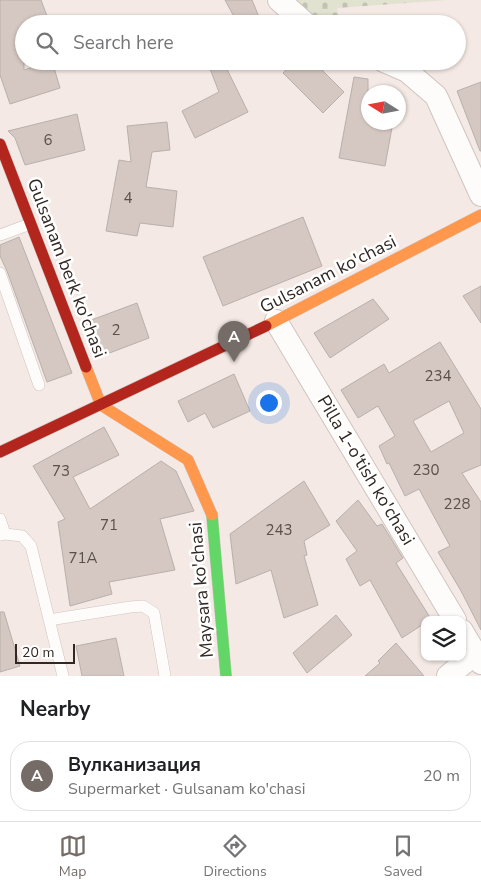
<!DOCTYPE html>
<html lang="en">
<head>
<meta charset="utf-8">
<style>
	body { margin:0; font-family:"Nunito Sans",sans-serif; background:#f2f2f2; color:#202124 }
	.controls { position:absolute; right:15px; bottom:15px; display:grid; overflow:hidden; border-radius:10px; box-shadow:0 1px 4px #0004 }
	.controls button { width:45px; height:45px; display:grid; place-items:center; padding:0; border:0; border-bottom:1px solid #e0e0e0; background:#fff; color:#202124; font:25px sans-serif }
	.compass { position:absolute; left:361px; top:85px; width:45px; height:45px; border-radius:50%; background:#fff; box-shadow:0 1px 4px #0004; rotate:281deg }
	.scale { position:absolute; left:15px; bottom:12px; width:60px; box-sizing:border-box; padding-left:5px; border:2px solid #312823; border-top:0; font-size:14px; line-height:18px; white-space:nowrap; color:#312823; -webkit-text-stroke:4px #fff; paint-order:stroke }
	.you { position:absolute; left:268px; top:402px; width:18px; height:18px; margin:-12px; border:4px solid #fff; border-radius:50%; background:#1a73e8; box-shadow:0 0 0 8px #1a73e833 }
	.badge { display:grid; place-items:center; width:32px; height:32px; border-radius:50%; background:#756c67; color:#fff; font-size:16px; font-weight:700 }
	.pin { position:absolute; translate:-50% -41px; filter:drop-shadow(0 1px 2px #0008) }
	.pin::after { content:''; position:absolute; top:26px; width:18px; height:15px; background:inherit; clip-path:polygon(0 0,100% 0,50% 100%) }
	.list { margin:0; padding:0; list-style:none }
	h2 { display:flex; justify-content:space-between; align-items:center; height:65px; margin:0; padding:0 20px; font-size:21px }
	h2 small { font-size:16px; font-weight:400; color:#757577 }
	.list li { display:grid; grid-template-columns:32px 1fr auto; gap:15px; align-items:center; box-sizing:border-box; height:70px; margin:0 10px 10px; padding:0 10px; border:1px solid #e0e0e0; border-radius:20px }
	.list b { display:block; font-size:19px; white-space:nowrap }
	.list p { margin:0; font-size:16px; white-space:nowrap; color:#757577 }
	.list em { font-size:16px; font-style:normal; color:#757577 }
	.icon { flex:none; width:28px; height:28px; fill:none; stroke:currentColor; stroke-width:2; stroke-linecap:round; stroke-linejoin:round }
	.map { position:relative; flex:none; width:481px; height:676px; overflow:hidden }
	.search { position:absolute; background:#fff; box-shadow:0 1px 4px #0004; left:15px; right:15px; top:15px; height:55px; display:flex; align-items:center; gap:12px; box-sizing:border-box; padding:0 18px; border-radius:28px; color:#757577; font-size:19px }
	.sheet { height:145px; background:#fff }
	nav { display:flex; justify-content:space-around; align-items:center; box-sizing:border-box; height:70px; border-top:1px solid #e0e0e0; background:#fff; font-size:14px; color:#757577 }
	nav a { display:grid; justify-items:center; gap:2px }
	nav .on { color:#756c67 }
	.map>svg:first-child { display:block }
	.cemetery { fill:url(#cemetery-stones) }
	.building { fill:#d5c7c1; stroke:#b9b0ac; fill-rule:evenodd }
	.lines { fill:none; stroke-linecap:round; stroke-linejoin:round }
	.lane-casing { stroke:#cfc5c0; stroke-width:12 }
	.street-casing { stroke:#cfc5c0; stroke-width:24 }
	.fast-casing { stroke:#cfc5c0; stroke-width:12 }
	.slow-casing { stroke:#cfc5c0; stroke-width:12 }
	.jam-casing { stroke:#cfc5c0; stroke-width:12 }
	.lane { stroke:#fdfcfb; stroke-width:11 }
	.street { stroke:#fdfcfb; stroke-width:22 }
	.fast { stroke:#63d668; stroke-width:11 }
	.slow { stroke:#ff974d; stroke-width:11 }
	.jam { stroke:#b3261e; stroke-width:11 }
	.labels { text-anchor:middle; stroke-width:5; stroke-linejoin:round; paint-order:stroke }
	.number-label { font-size:15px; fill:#5a504a }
	.street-label { font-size:18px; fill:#312823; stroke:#fff }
</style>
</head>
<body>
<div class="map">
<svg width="481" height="676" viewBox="0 0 481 676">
	<defs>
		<pattern id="cemetery-stones" width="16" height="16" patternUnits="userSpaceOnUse" patternTransform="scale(1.25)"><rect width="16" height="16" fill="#e2e2d1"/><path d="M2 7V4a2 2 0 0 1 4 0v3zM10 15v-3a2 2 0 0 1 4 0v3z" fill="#c2c2b3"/></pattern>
	</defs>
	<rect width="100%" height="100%" fill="#f4e9e4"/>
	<!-- cemetery -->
	<path class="cemetery" d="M290 0H448L337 8 340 24H328L300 12Z"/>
	<!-- building -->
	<path class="building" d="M0 0H41L50 24H24V70L52 61 60 88 10 104 0 75Z
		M225 0H252L262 24H238Z
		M207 61H223L248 112 195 138 182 111 219 92Z
		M295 61H313L344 92 323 113 283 73Z
		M354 77 368 79V122H393L385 166 339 158Z
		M481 82V151H480L457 91Z
		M77 114 85 150 25 165 15 138 8 131Z
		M167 122 170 150 152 152 146 187 177 191 173 227 140 223 137 236 106 231 119 160 131 162 127 126Z
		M303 217 322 266 223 306 203 257Z
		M19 237 72 373 47 382 7 271 0 256V245Z
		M481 286V323L463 296Z
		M373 299 389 319 330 358 314 333Z
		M137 303 149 338 99 357 86 322Z
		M440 342 481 409V465L462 473 481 502V630L461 591 438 552 450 546 419 489 405 496 389 463 387 464 379 446 395 436 378 406 358 418 341 390 384 364 389 373ZM449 401 464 433 431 452 413 421Z
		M234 374 250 411 213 428 205 413 188 422 178 401Z
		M104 427 119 455 73 477 90 509 161 461 176 471 194 511 160 519 175 570 109 582 112 594 70 606 58 522 65 519 33 466Z
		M304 481 330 525 304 541 307 555 304 556 318 605 284 618 271 570 236 584 230 534Z
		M358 500 377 526 382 524 403 558 396 563 431 619 425 620V623L402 638 370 580 360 586 346 559 357 551 336 521Z
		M0 612H4L20 666 0 672Z
		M336 615 352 635 307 673 293 653Z
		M116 638 124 676H82L76 646Z
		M396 643 424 676H365L380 663 378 661Z"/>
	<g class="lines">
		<!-- lane casing -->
		<g class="lane-casing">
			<path id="lane" d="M0 235 30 224
				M0 273 39 385
				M0 519 5 534
				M0 535 5 534 22 536 31 546 63 676
				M49 620 130 607 143 606 154 613 165 676"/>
		</g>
		<!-- street casing -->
		<g class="street-casing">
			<path id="street" d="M279 0 306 24
				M384 61 407 71 436 96 481 195
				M276 321 455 620
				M462 631 481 663
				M448 676 476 653"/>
		</g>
		<!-- fast casing -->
		<g class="fast-casing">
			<path id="fast" d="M212 515 226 676"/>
		</g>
		<!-- slow casing -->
		<g class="slow-casing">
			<path id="slow" d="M266 326 481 215
				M86 367 101 405 188 460 212 515"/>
		</g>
		<!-- jam casing -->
		<g class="jam-casing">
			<path id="jam" d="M0 144 86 367
				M0 452 266 326"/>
		</g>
		<!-- lane -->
		<use href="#lane" class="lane"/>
		<!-- street -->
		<use href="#street" class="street"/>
		<!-- fast -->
		<use href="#fast" class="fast"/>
		<!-- slow -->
		<use href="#slow" class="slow"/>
		<!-- jam -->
		<use href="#jam" class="jam"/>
	</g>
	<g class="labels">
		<!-- number labels -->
		<g class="number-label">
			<text x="48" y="145">6</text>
			<text x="128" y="203">4</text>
			<text x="116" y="335">2</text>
			<text x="438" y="381">234</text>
			<text x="426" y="475">230</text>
			<text x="61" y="476">73</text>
			<text x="457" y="509">228</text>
			<text x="109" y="530">71</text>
			<text x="279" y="535">243</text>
			<text x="83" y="563">71A</text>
		</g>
		<!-- street labels -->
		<g class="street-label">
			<text transform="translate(67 268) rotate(69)" y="6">Gulsanam berk ko'chasi</text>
			<text transform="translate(328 274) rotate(-27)" y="6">Gulsanam ko'chasi</text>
			<text transform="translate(366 470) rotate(59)" y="6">Pilla 1-o'tish ko'chasi</text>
			<text transform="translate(201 590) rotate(-95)" y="6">Maysara ko'chasi</text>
		</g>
	</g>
</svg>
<div class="controls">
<button><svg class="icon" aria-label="layers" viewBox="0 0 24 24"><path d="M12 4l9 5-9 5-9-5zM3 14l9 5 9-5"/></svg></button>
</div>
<svg class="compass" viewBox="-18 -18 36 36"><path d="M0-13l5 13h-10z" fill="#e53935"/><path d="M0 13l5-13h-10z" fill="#757577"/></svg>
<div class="scale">20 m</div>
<div class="you"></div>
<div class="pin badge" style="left:234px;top:362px">A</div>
<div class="search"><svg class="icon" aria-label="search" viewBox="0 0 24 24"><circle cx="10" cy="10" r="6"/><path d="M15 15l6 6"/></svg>Search here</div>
</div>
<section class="sheet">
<h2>Nearby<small></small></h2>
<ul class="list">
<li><span class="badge">A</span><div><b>Вулканизация</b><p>Supermarket · Gulsanam ko'chasi</p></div><em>20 m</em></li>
</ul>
</section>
<nav>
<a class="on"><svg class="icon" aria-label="map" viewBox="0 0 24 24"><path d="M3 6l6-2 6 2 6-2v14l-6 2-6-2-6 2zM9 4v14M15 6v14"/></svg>Map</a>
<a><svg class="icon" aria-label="directions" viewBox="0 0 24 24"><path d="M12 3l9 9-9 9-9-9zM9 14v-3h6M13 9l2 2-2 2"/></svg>Directions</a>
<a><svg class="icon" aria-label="saved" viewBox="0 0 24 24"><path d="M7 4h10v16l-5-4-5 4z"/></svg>Saved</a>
</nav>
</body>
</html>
